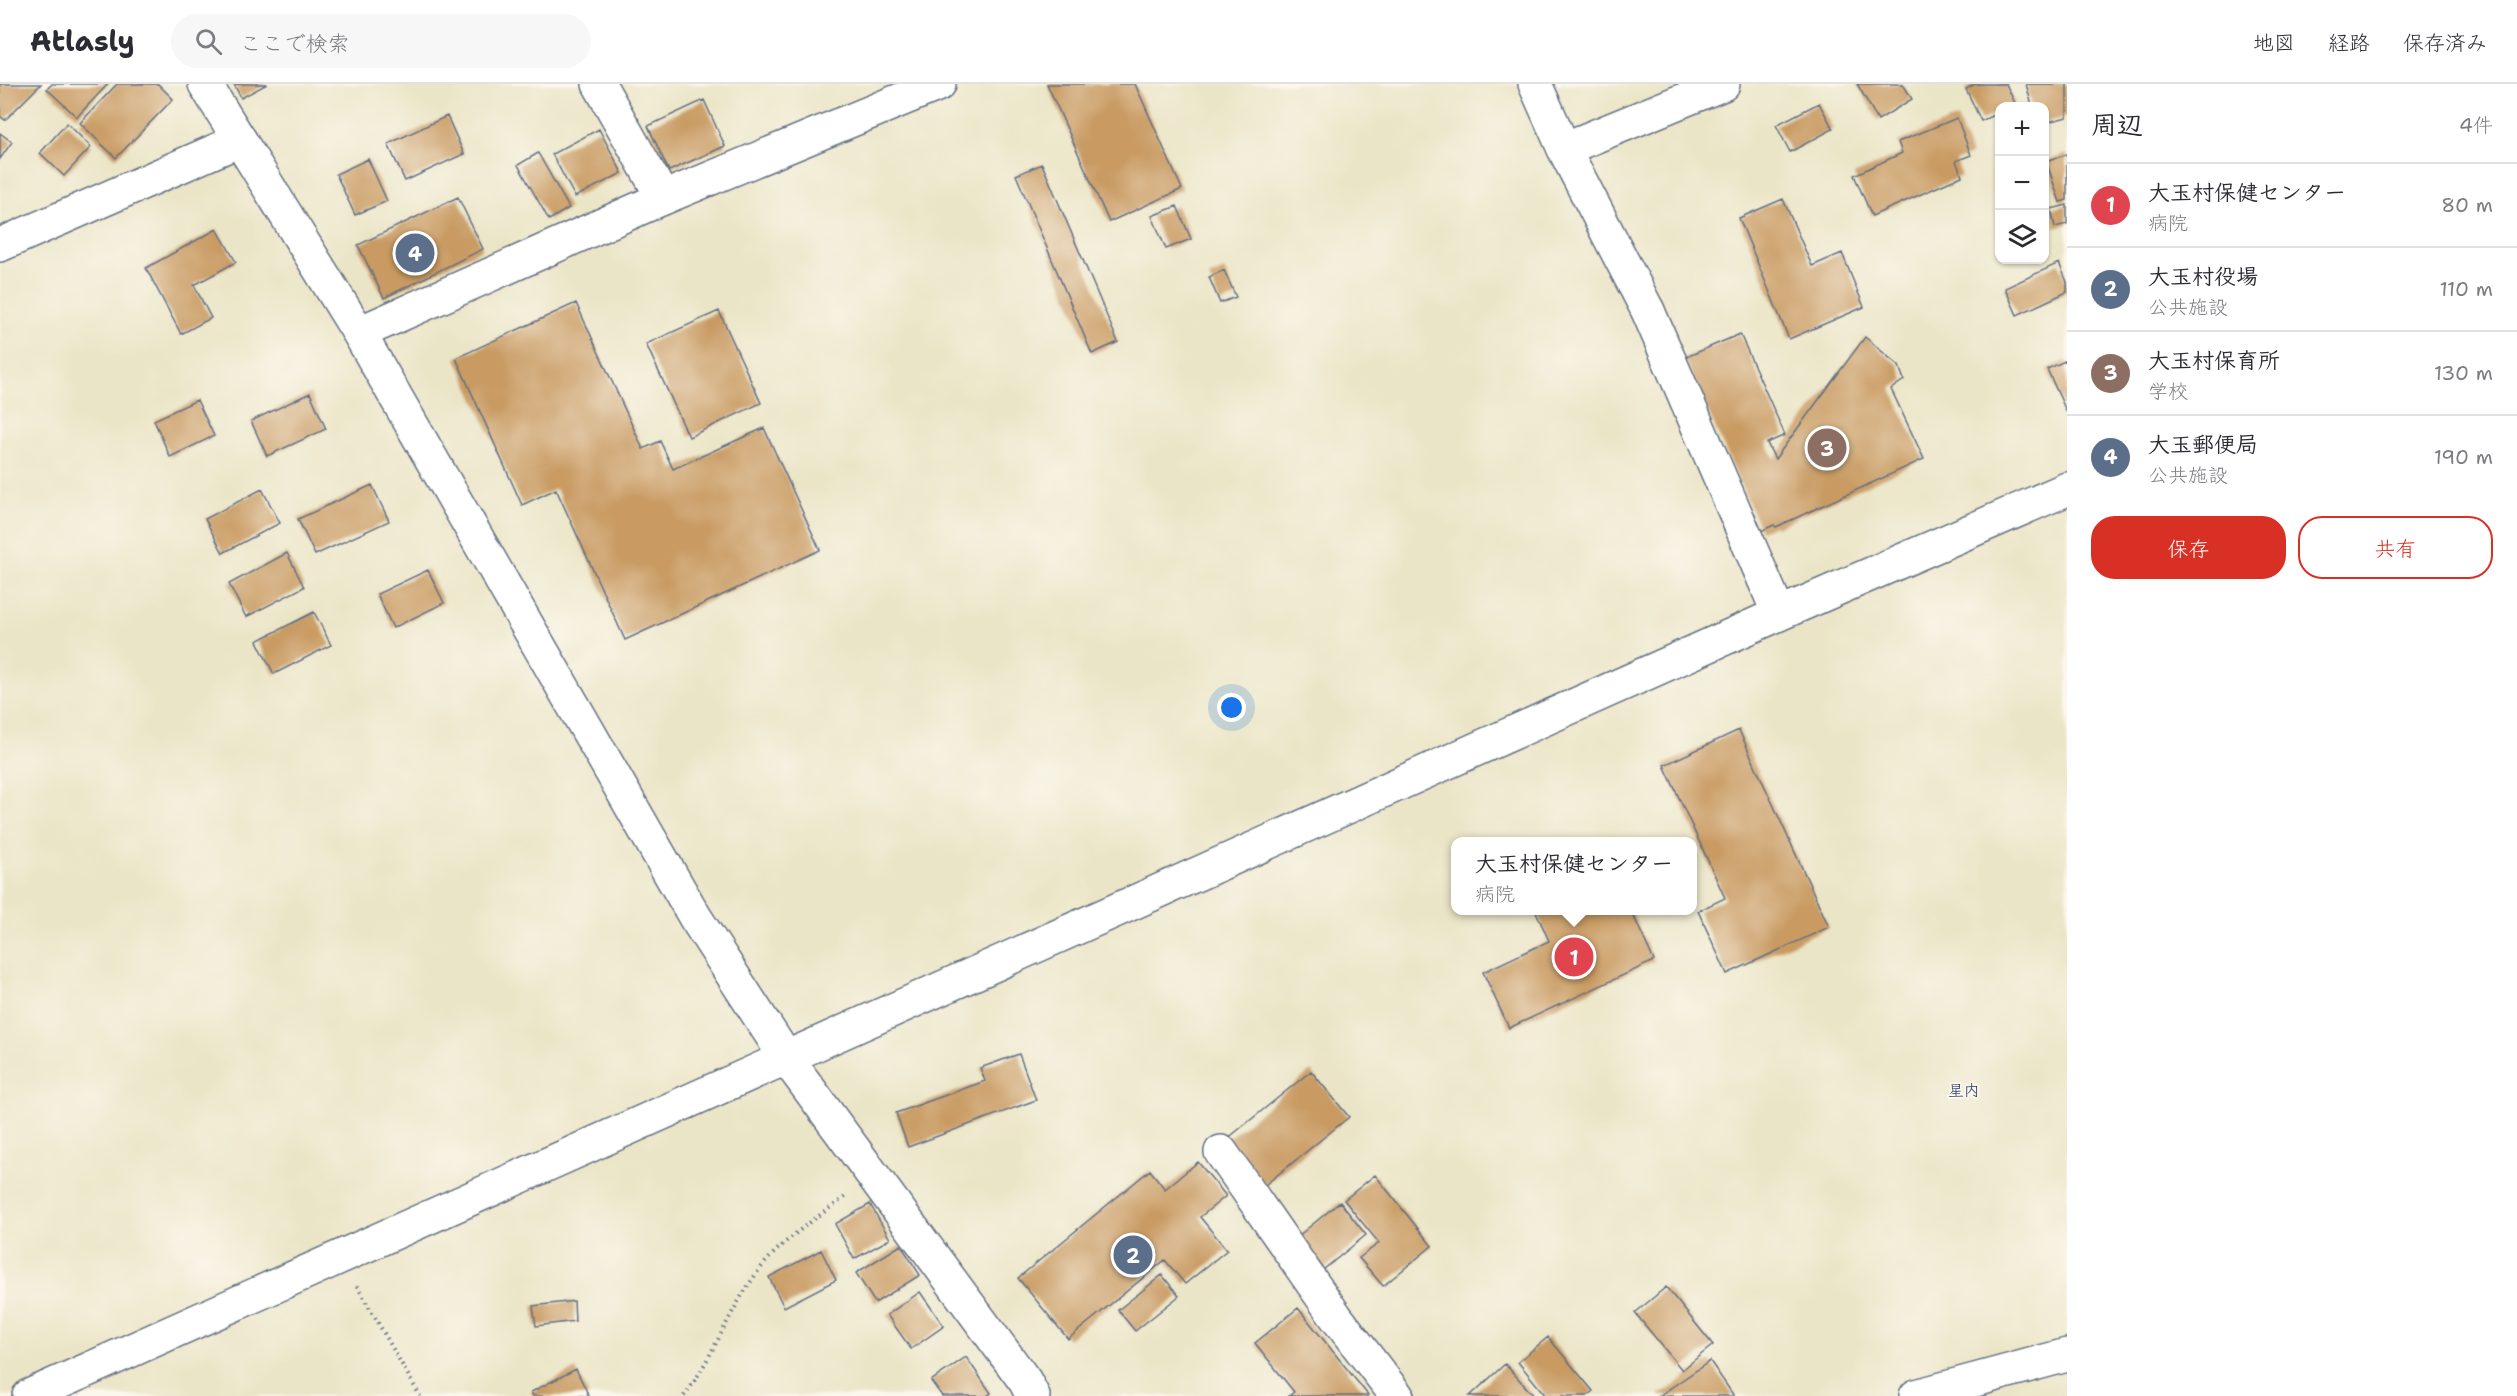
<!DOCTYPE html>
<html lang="ja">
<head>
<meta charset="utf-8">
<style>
	body { margin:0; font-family:"Shantell Sans","Klee One",sans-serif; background:#f7f7f7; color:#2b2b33 }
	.controls { position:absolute; right:18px; top:18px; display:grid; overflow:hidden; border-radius:12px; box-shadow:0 2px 4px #0004 }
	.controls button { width:54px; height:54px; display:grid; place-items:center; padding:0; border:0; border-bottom:2px solid #e1e1e2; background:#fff; color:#2b2b33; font:30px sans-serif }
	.you { position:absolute; left:1232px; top:624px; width:21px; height:21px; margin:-15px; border:4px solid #fff; border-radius:50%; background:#1a73e8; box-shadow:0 0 0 9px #1a73e833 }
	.badge { display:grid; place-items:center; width:39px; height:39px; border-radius:50%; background:#d93025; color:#fff; font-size:20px; font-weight:700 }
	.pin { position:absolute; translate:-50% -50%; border:3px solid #fff; box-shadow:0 2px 6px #0006 }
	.popup { position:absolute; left:1451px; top:753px; width:246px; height:78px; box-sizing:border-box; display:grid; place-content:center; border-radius:12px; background:#fff; filter:drop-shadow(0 2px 4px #0005); font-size:20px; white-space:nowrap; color:#7c7c81 }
	.popup b { font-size:22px; color:#2b2b33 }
	.popup::after { content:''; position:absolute; left:50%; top:100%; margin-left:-12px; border:12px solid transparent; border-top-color:#fff }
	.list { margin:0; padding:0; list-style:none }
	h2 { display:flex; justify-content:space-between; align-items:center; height:78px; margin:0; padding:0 24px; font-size:26px }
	h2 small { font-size:20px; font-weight:400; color:#7c7c81 }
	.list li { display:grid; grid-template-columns:39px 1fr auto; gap:18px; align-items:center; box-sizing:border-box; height:84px; padding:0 24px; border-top:2px solid #e1e1e2 }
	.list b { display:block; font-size:22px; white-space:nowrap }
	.list p { margin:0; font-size:20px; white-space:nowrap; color:#7c7c81 }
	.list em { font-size:20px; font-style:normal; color:#7c7c81 }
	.actions { display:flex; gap:12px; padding:18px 24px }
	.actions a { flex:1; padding:14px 0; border:2px solid #d93025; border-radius:24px; text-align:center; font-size:21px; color:#d93025 }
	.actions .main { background:#d93025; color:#fff }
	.icon { flex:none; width:33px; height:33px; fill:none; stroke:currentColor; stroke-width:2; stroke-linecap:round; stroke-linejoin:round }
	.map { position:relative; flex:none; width:2067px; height:1312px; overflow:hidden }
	header { display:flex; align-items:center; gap:36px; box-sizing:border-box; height:84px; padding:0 30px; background:#fff; border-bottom:2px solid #e1e1e2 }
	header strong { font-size:28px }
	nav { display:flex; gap:33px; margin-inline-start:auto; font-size:21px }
	.search { width:420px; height:54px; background:#f7f7f7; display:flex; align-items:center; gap:15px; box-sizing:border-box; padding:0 21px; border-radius:33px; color:#7c7c81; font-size:22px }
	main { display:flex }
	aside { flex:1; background:#fff }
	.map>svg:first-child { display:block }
	.building { fill:#c99b63 }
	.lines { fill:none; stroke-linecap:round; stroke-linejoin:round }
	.street-casing { stroke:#646f83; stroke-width:36 }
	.secondary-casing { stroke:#646f83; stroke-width:36 }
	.path { stroke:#646f83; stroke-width:4; stroke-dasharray:1.5 4.5; stroke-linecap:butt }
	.street { stroke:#fff; stroke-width:33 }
	.secondary { stroke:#fff; stroke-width:33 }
	.labels { text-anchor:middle; stroke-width:4.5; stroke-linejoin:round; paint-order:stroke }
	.neighbourhood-label { font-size:16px; fill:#1b2f5e; stroke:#fbf7ec }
</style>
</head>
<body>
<header>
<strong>Atlasly</strong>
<div class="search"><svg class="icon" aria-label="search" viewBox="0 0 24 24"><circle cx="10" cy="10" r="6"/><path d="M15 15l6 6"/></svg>ここで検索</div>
<nav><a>地図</a><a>経路</a><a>保存済み</a></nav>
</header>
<main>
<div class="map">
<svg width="2067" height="1312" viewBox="0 0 2067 1312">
	<rect width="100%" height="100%" fill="#fbf7ec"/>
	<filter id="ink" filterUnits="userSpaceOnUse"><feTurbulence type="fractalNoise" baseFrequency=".0167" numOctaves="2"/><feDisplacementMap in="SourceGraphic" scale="12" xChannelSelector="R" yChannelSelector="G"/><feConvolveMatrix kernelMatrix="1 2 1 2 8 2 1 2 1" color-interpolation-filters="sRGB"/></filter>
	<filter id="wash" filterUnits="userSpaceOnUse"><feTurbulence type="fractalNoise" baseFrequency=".008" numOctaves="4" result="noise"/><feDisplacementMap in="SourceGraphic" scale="24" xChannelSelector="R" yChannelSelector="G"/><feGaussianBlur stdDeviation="1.35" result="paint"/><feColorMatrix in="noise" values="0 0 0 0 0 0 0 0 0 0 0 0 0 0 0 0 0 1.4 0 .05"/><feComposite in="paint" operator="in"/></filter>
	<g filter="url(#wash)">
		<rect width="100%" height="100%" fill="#ebe5c7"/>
		<g id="blocks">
			<!-- building -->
			<path class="building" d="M0 0H41L5 36 0 32Z
				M52 0H108L77 33 47 5Z
				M117 0H158L173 15 116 74 80 39Z
				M234 0H267L241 14Z
				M1047 0H1135L1182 105 1109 138Z
				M1857 0H1903L1912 15 1878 36Z
				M1975 0H2006L2015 19 2009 22H2000V28L1981 37 1966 5Z
				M2026 0H2067V33L2044 39V22H2032Z
				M704 16 725 62 669 87 648 42Z
				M1819 19 1833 45 1790 68 1776 41Z
				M447 32 464 70 405 97 388 60Z
				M1957 34 1971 71 1956 77 1962 92 1872 132 1854 91 1902 69 1898 58Z
				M67 39 91 63 64 92 40 69Z
				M599 45 622 89 575 113 552 70Z
				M0 49 12 58 0 75Z
				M538 69 569 124 549 136 518 81Z
				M2067 70V116L2060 118 2046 77Z
				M368 75 387 117 355 131 336 90Z
				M1042 80 1118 258 1092 270 1016 91Z
				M458 113 483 165 384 214 358 161Z
				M1783 115 1812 182 1842 169 1864 223 1789 255 1739 134Z
				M2067 121V140L2055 143 2051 125Z
				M1177 122 1191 155 1166 165 1152 132Z
				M217 145 236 178 194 201 211 234 181 250 146 184Z
				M2059 179 2067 198V208L2017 231 2005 204Z
				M1224 186 1236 213 1220 219 1209 193Z
				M576 219 643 365 660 357 673 385 764 344 820 466 625 556 556 405 522 421 456 274Z
				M719 227 761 319 689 353 646 260Z
				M1740 250 1785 351 1767 359 1775 375 1865 253 1899 282 1904 296 1891 305 1924 375 1776 443 1774 441 1761 447 1684 274Z
				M2067 276V329L2047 285Z
				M310 309 326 345 267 372 251 337Z
				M197 316 214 352 170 373 154 336Z
				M372 401 389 437 315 471 298 435Z
				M262 405 280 439 223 469 205 435Z
				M287 469 304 503 246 533 229 500Z
				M428 486 444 519 393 544 377 510Z
				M314 528 331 561 274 590 257 557Z
				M1739 646 1829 843 1727 890 1698 827 1725 814 1664 681Z
				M1539 826H1631L1654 877 1509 944 1483 888 1549 857 1536 828Z
				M1019 970 1036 1016 908 1063 896 1029 985 997 980 984Z
				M1311 987 1349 1033 1265 1101 1227 1055Z
				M1198 1078 1226 1112 1200 1133 1227 1166 1185 1200 1165 1176 1068 1255 1018 1194 1150 1086 1165 1105Z
				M1375 1091 1432 1162 1383 1202 1359 1174 1379 1159 1344 1116Z
				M1340 1118 1366 1151 1318 1190 1292 1157Z
				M870 1120 890 1155 854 1175 835 1140Z
				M901 1161 920 1191 875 1219 856 1189Z
				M821 1166 836 1196 784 1223 769 1193Z
				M1162 1191 1179 1212 1135 1247 1118 1226Z
				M1666 1203 1713 1261 1682 1286 1635 1229Z
				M920 1208 944 1242 911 1265 887 1231Z
				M574 1217 575 1237 536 1242 533 1222Z
				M1298 1224 1368 1311 1367 1312H1289L1294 1308 1255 1259Z
				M1548 1253 1593 1307 1587 1312H1546L1518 1278Z
				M966 1273 991 1309 987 1312H942L931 1297Z
				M1710 1277 1734 1312H1659Z
				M1505 1280 1534 1312H1470Z
				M576 1285 589 1312H533L531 1308Z"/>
		</g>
	</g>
	<g filter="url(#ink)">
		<use href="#blocks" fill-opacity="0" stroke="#646f83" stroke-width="1.5"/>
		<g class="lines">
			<!-- street casing -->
			<g class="street-casing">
				<path id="street" d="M599 0 663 114
					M1535 0 1564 65 1648 227
					M1564 65 1723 0
					M0 161 240 56
					M1221 1068 1336 1233 1397 1312
					M1916 1312 2067 1271"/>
			</g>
			<!-- secondary casing -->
			<g class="secondary-casing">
				<path id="secondary" d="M205 0 359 249 695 833 787 975 1025 1297 1033 1312
					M1648 227 1779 530
					M359 249 663 114 939 0
					M29 1312 1779 530 2067 405"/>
			</g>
			<!-- path -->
			<path class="path" d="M357 1202 420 1312
				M684 1312C712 1275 727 1231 754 1193 778 1158 815 1135 848 1111"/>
			<!-- street -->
			<use href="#street" class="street"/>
			<!-- secondary -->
			<use href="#secondary" class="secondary"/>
		</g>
	</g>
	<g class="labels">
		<!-- neighbourhood labels -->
		<g class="neighbourhood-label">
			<text x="1964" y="1012">星内</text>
		</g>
	</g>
</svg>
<div class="controls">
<button>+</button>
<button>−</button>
<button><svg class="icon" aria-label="layers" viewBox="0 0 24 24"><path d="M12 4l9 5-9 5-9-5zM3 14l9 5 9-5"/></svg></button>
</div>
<div class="you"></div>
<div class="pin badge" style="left:1574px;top:873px;background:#e0444e">1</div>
<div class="popup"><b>大玉村保健センター</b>病院</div>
<div class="pin badge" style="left:1133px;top:1171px;background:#5c6f8a">2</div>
<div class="pin badge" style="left:1827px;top:364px;background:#8d6e63">3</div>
<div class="pin badge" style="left:415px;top:169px;background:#5c6f8a">4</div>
</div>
<aside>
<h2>周辺<small>4件</small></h2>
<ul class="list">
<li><span class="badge" style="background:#e0444e">1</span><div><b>大玉村保健センター</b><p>病院</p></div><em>80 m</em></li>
<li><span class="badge" style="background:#5c6f8a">2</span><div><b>大玉村役場</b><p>公共施設</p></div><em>110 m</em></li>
<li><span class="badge" style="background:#8d6e63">3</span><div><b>大玉村保育所</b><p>学校</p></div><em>130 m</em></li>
<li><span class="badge" style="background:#5c6f8a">4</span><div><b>大玉郵便局</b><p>公共施設</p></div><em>190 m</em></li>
</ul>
<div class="actions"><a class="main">保存</a><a>共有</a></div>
</aside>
</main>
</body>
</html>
